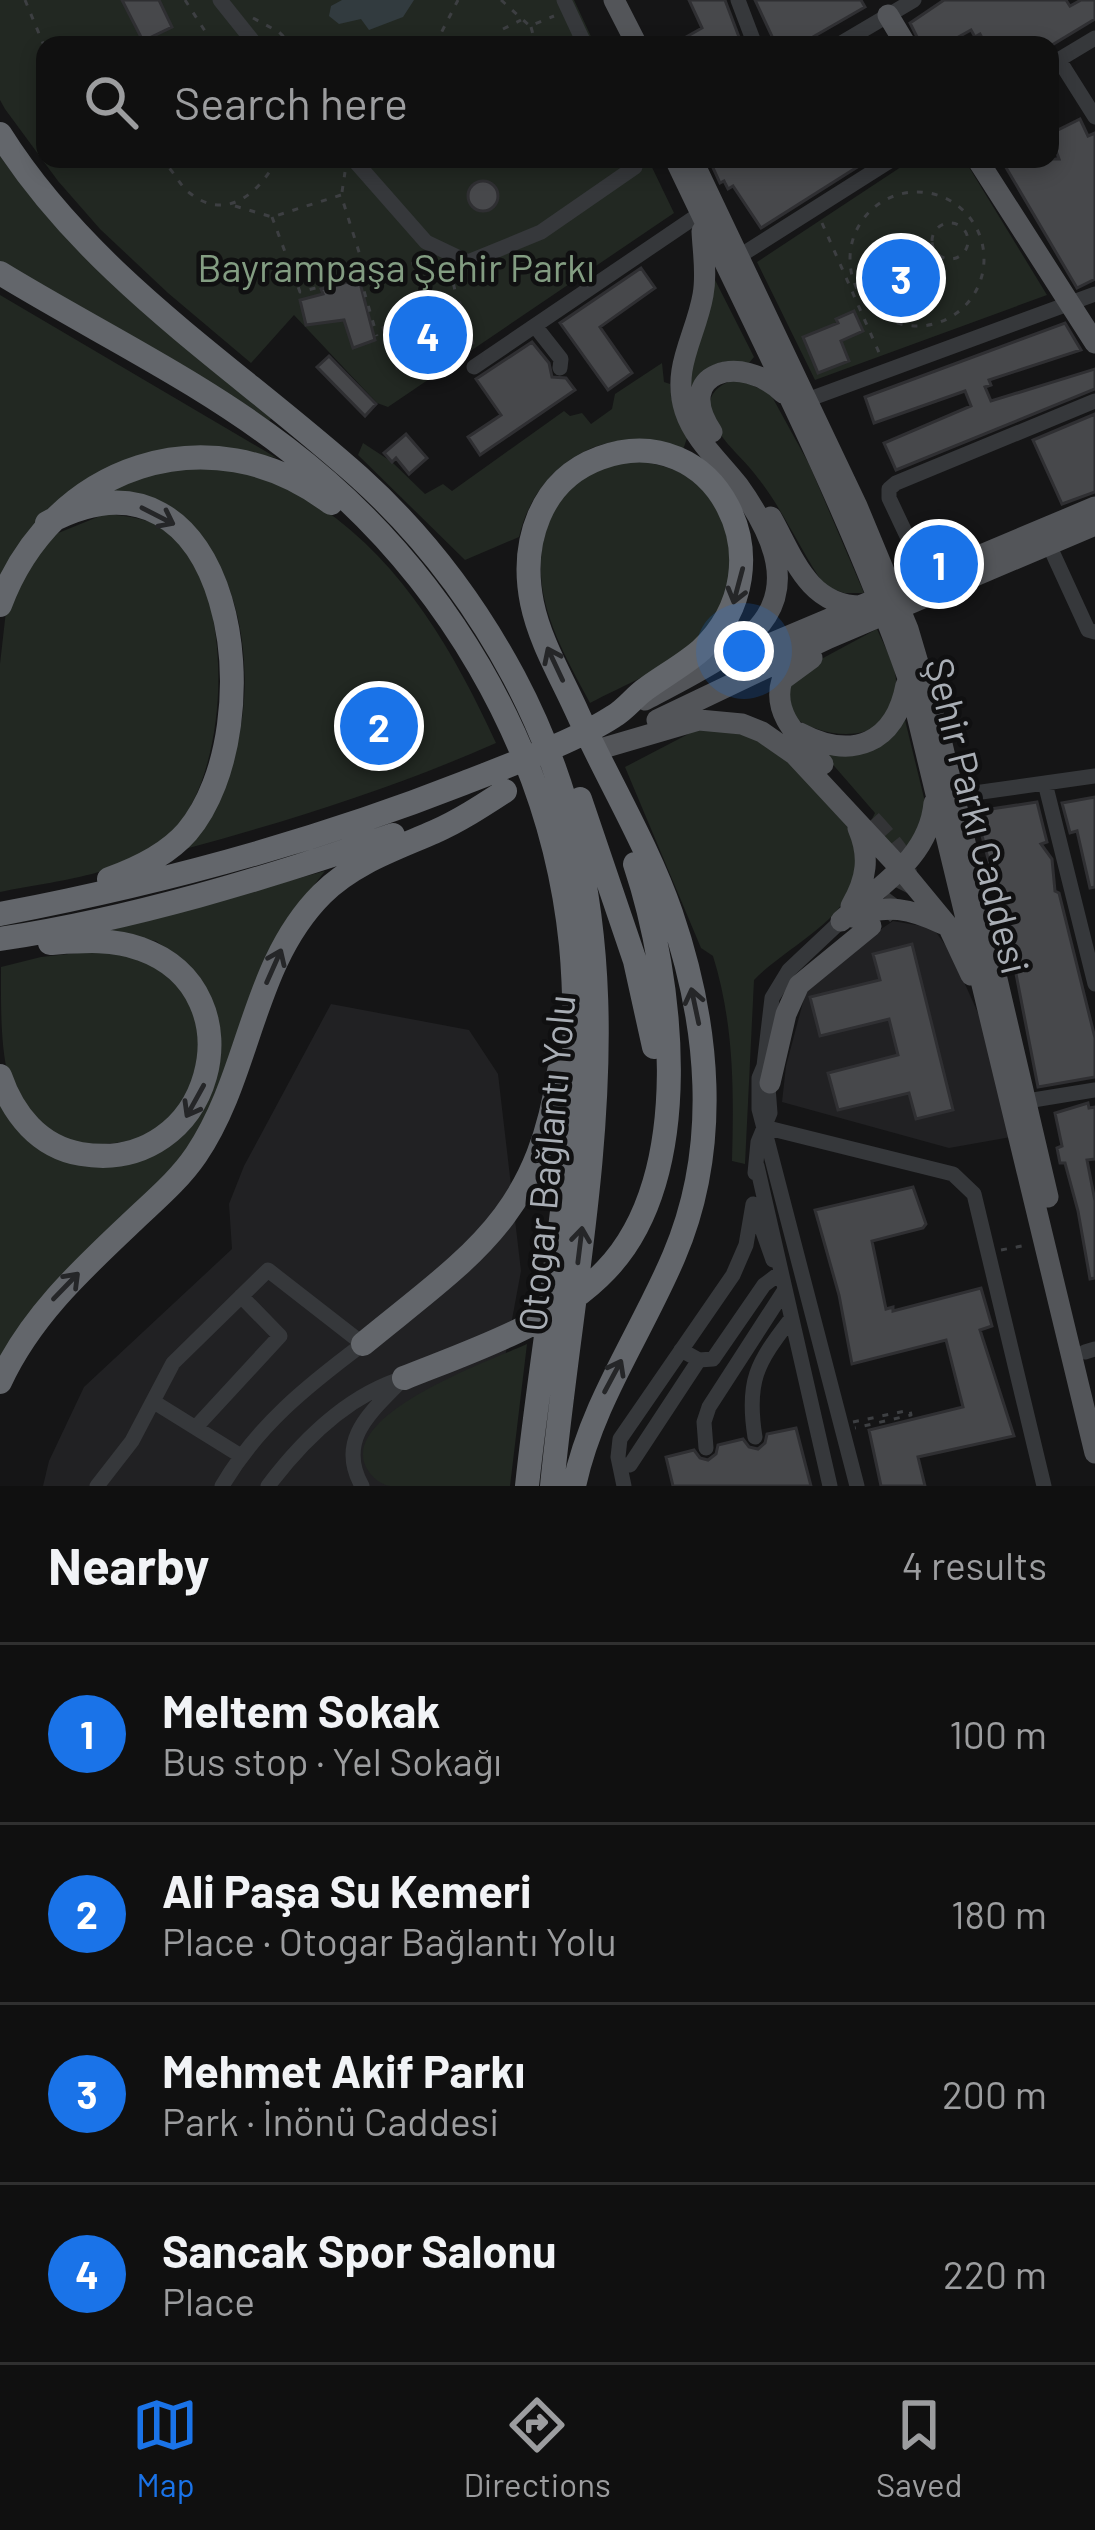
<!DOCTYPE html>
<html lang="en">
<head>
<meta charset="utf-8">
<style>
	body { margin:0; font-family:Barlow,sans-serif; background:#191919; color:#f1f3f6 }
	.you { position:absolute; left:744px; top:651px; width:42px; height:42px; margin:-30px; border:9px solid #fff; border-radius:50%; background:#1a73e8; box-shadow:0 0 0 18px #1a73e833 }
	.badge { display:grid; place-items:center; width:78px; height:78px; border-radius:50%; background:#1a73e8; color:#fff; font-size:39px; font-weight:700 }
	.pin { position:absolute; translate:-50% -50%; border:6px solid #fff; box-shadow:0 3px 12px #0006 }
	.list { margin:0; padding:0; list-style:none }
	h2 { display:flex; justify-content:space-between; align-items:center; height:156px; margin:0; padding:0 48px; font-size:51px }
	h2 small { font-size:39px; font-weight:400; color:#9c9d9f }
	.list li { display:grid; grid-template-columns:78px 1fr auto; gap:36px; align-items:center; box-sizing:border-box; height:180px; padding:0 48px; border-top:3px solid #303030 }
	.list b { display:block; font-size:45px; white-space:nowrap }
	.list p { margin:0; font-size:39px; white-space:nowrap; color:#9c9d9f }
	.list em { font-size:39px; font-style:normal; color:#9c9d9f }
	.icon { flex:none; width:66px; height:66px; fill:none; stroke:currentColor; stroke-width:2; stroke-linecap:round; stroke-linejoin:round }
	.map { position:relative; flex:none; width:1095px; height:1486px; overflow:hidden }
	.search { position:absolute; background:#101010; box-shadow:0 6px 18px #0003; left:36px; right:36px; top:36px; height:132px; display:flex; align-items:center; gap:30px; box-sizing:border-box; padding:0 42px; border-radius:24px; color:#9c9d9f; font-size:45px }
	.sheet { height:876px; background:#101010 }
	nav { display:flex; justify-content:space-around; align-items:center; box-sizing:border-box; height:168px; border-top:3px solid #303030; background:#101010; font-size:33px; color:#9c9d9f }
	nav a { display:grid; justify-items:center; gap:6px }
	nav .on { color:#1a73e8 }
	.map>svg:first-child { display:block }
	.built { fill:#212123 }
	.green { fill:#222822 }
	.water { fill:#323b3f }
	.building { fill:#47484b; stroke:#2f2f32; stroke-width:3 }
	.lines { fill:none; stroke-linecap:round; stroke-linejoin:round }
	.major-tunnel { stroke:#333436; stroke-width:21; stroke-dasharray:21 10; stroke-linecap:butt }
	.path { stroke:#3d3f42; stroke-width:3; stroke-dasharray:6 9; stroke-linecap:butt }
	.minor { stroke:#36383b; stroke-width:15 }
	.major { stroke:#535559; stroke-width:21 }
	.highway { stroke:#63666b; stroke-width:24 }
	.oneway { stroke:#252628 }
	.labels { text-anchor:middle; stroke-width:9; stroke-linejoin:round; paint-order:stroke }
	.park-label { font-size:39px; fill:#839d82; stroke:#101011 }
	.street-label { font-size:39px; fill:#a9aeb5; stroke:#101011 }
</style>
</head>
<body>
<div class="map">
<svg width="1095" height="1486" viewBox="0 0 1095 1486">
	<rect width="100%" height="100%" fill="#151516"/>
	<!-- built -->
	<path class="built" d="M893 921 933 928 951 953 987 1033 1011 1137 949 1148 782 1102 786 1066 806 991 862 942Z
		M331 1004 469 1030 498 1074 521 1271 481 1486H43L49 1461 84 1387 232 1249 229 1204 244 1166Z"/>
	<!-- green -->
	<path class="green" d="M0 0H574L595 45H45V159H648L674 213 388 407 377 403 294 315 251 363 168 293 100 229 58 181 5 109 0 100Z
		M0 156C74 261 175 335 275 414L269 421 0 261Z
		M913 159H964L1047 295 815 380 757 262Z
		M714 278 754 357 749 363C722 358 704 363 692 389 683 352 712 316 714 278Z
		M0 295 277 458 248 453 84 482 53 505 0 587Z
		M662 363 664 382 670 384 671 397 688 435 683 450C610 419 536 462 519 537L465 560 358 455 363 443 392 462 425 494 443 484 452 491 564 411 570 416 582 413 591 424 612 409 615 394Z
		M737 379 770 393 809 464 864 593H844L825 586C800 550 782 507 754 473 741 456 712 433 710 411 707 392 722 383 737 379Z
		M640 461C658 465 677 468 692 480 745 522 741 597 694 642 666 669 624 685 590 703 558 643 523 585 551 517 559 498 574 478 594 469 607 464 626 464 640 461Z
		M176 466C202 468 234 465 259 472 272 475 287 487 299 494 394 547 452 647 496 743 394 788 292 820 185 849 208 815 229 782 238 741 261 639 227 494 102 492Z
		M105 514C132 516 162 520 181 543 235 605 229 772 173 831 131 876 57 880 0 892V664L6 611 46 538Z
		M877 629C885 648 899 670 896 691 891 746 825 741 792 716L786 692 799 671Z
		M905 720 925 802 924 818 900 859 869 825 875 813 822 752 894 735Z
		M696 730C713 731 735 730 751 737 782 750 852 815 858 849 861 867 854 885 844 901 828 928 778 955 754 980L745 1164 732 1161C734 1090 734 1024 713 956L701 948 625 767Z
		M325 871 293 912 219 1092 190 1146 0 1362V1100L73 1162 102 1166 126 1162 214 1075 186 964 156 941 104 932Z
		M87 952C105 953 125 953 142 958 212 981 215 1080 165 1125 149 1139 125 1142 105 1144 64 1149 20 1115 8 1076 0 1041 1 1002 1 967L41 957Z
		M527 1344 510 1486C472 1486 428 1486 390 1486 378 1484 368 1474 364 1462 350 1410 490 1361 527 1344Z"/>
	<!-- water -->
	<path class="water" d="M342 0H414L403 17 369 30 361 19 339 24 329 16 331 6Z"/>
	<!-- building -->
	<path class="building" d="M122 0H159L172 27 143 41Z
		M689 0H725L742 45H672L702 28Z
		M755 0H861L865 7 799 45H776Z
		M944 0H1066L1070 6 1081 0H1095V19L1052 45H986L980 34 975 37 971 30 944 45H921L910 23Z
		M1080 119 1088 136 1095 133V279L1077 288 1001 159H1059L1050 134Z
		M709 159H870L761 228 733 186 728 189 724 181 720 183Z
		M468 196a15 15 0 1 1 30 0a15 15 0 1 1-30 0Z
		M641 268 655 288 600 327 632 373 608 390 560 323Z
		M359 279 375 340 353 348 344 320 306 325 300 300 323 294 321 289Z
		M460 303 473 343 397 368 383 328Z
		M854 311 863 331 841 341 849 361 818 373 803 337 838 323 836 319Z
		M1065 323 1081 350 989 380 991 385 985 387 991 401 1095 369V389L896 470 884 443 971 406 965 391 874 423 865 397Z
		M532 342 549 363 552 377 566 378 575 390 480 455 468 437 501 415 476 379Z
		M329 356 376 404 365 416 317 367Z
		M1095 414V492L1062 504 1033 440Z
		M406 434 427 458 409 474 396 458 392 462 384 453Z
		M1095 797V887L1090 888 1077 831 1070 833 1062 803Z
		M1037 802 1047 842 1041 844 1052 859 1055 891 1059 893 1095 1038V1077L1038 1087 1009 938 981 832 987 827 984 810Z
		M912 944 953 1110 916 1119 909 1093 838 1110 828 1073 898 1055 889 1019 820 1036 810 997 880 980 873 954Z
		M1088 1103 1089 1108 1095 1107V1159L1087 1160 1095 1201V1278L1090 1279 1078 1211 1065 1163H1060L1057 1148 1062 1146 1055 1113Z
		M913 1187 926 1224 923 1228 872 1241 886 1309 893 1307V1311L981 1288 992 1326 980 1330 1014 1436 918 1457 925 1486H881L869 1430 963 1407 946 1340 852 1364 839 1295 815 1210Z
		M796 1428 811 1486H673L666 1457 694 1450 700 1458 708 1460 716 1454 718 1445 743 1439 749 1447 758 1449 765 1443 767 1434Z"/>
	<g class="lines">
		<!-- major-tunnel -->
		<path class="major-tunnel" d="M871 820C905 858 926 877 880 917"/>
		<!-- path -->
		<path class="path" d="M25 0 45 48
			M185 0 214 45
			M501 0 530 26 554 16
			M253 18 279 32 292 45
			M531 27 536 45
			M503 29 521 20
			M435 45 458 0
			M158 159C176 170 177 184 191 194 227 222 260 192 277 159
			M342 192 345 172
			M850 259a67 67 0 1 1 134 0a67 67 0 1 1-134 0Z
			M235 206 272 217 341 195 365 271
			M272 217 300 292 429 259
			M822 223 881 357
			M932 241a18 18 0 1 1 36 0a18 18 0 1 1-36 0Z
			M865 278a15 15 0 1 1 30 0a15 15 0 1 1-30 0Z
			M897 264 898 234
			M897 267 922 260 930 249
			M450 269 456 295
			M360 277 377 336
			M1001 1250 1027 1245
			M853 1422 910 1410 911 1415 855 1428"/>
		<!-- minor -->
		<path class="minor" d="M220 0 256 45
			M564 0 585 45
			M738 0 755 45
			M838 45 914 0
			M1059 60 1095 117
			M1050 65 1095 38
			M353 159 426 242 468 262 541 232 635 167 636 159
			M738 257 893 159
			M535 326 561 359 560 368
			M474 367 701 213
			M807 400 1095 294
			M1049 545 1088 630 1095 632
			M914 551 889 498V489L896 483 1095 401
			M1045 783 1095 984
			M953 796 1095 776
			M841 921 789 970 772 998 764 1066 759 1078V1109L857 1486
			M1027 1101 1095 1090
			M764 1127 953 1174 974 1194 1044 1486
			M757 1166 830 1486
			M755 1173 758 1142 770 1113 767 1074
			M755 1209 773 1260
			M681 1350 699 1360 713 1359 764 1285 780 1273
			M1085 1352 1095 1349
			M154 1402 241 1456
			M196 1427 280 1336 241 1296
			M755 1437C746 1381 757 1363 790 1320
			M706 1448 704 1422 709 1407 784 1291
			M630 1465 699 1360
			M97 1486 132 1441 173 1363 268 1270 363 1344C307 1386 258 1425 222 1486
			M268 1486C302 1441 348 1395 404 1378
			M362 1486C336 1440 371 1412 402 1380
			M624 1486 618 1457 620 1439 733 1275 746 1245 753 1204"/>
		<!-- major -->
		<path class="major" d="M614 0 637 45
			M888 15 906 45
			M675 159C756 330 845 500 908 678L1095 1453
			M692 159 857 506 908 629 942 744 1048 1197
			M977 159 1095 343
			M712 432C672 372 741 352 783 393
			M771 517C793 556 808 606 861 606
			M736 658 1095 507
			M812 658 782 680C771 715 801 739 823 764
			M645 700C750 645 828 610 738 485 720 462 694 439 685 411 671 368 696 336 703 295 707 274 703 253 702 231
			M657 720 829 638 1095 525
			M800 733C853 761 895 743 906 685
			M600 749 699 720 742 724 762 732 795 755 901 869 948 926 971 975
			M851 906C867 879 870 856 858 828
			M853 917C887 903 911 909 943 924
			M841 921C878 886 929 859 934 803
			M770 1083 786 1014 799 985 871 926"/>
		<!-- highway -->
		<path class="highway" d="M0 134C90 277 236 367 359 477 422 534 474 602 514 677 655 943 579 1205 552 1486
			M0 273C95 331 198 380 286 448 442 567 551 747 571 945 587 1117 545 1313 527 1486
			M47 523C234 422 276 727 187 832 167 855 137 869 109 879
			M0 605C52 465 210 411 331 503
			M580 799 635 961 654 1047
			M0 914C158 884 314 842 464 783 507 766 576 741 614 716 626 709 635 696 647 688 665 675 685 664 701 650 792 565 715 416 600 458 540 480 520 543 532 603 540 642 562 678 578 714 608 780 647 844 671 913 709 1024 721 1146 674 1256 641 1334 592 1402 574 1486
			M0 939C133 919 266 878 393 835
			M0 1076C13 1114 39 1147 81 1154 212 1176 261 992 141 949 113 938 80 941 50 943
			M363 1344C470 1256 538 1218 559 1071
			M404 1378C471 1351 555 1324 606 1270 697 1176 673 978 635 864
			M0 1382C30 1317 81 1270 133 1221 155 1200 179 1180 196 1155 251 1074 251 965 322 894 353 863 395 849 434 832 459 821 482 806 505 791"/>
	</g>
	<!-- one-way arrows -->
	<defs><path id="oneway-shaft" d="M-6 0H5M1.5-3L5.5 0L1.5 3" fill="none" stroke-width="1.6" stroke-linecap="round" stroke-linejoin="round" transform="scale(3)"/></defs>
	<g class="oneway">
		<use href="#oneway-shaft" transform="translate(158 516) rotate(27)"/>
		<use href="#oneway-shaft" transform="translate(738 586) rotate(105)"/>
		<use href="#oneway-shaft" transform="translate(555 664) rotate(-115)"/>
		<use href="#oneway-shaft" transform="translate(274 966) rotate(-66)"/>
		<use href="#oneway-shaft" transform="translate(695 1006) rotate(-102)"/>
		<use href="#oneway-shaft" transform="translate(195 1101) rotate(119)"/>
		<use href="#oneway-shaft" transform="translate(580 1245) rotate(-83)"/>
		<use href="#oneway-shaft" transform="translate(66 1286) rotate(-46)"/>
		<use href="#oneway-shaft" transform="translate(613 1376) rotate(-62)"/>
	</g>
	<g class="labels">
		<!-- park labels -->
		<g class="park-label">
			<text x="396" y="282">Bayrampaşa Şehir Parkı</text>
		</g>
		<!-- street labels -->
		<g class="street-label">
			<text transform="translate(977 816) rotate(76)" y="14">Şehir Parkı Caddesi</text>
			<text transform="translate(547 1163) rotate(-85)" y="14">Otogar Bağlantı Yolu</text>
		</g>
	</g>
</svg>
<div class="you"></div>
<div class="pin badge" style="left:939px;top:564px">1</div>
<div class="pin badge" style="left:379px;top:726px">2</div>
<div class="pin badge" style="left:901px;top:278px">3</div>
<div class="pin badge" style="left:428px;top:335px">4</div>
<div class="search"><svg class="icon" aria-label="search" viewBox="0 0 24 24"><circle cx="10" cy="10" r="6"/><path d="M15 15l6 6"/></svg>Search here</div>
</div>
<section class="sheet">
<h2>Nearby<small>4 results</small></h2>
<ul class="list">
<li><span class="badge">1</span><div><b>Meltem Sokak</b><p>Bus stop · Yel Sokağı</p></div><em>100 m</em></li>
<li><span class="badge">2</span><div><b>Ali Paşa Su Kemeri</b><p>Place · Otogar Bağlantı Yolu</p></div><em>180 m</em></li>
<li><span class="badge">3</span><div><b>Mehmet Akif Parkı</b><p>Park · İnönü Caddesi</p></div><em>200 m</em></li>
<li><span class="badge">4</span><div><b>Sancak Spor Salonu</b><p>Place</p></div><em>220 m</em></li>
</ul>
</section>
<nav>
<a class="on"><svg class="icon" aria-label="map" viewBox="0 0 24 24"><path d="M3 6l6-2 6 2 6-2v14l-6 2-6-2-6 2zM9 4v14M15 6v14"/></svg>Map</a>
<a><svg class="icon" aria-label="directions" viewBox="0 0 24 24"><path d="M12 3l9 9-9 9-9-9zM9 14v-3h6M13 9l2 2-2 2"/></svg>Directions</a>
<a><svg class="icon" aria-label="saved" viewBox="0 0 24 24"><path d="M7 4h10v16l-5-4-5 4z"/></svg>Saved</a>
</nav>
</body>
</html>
